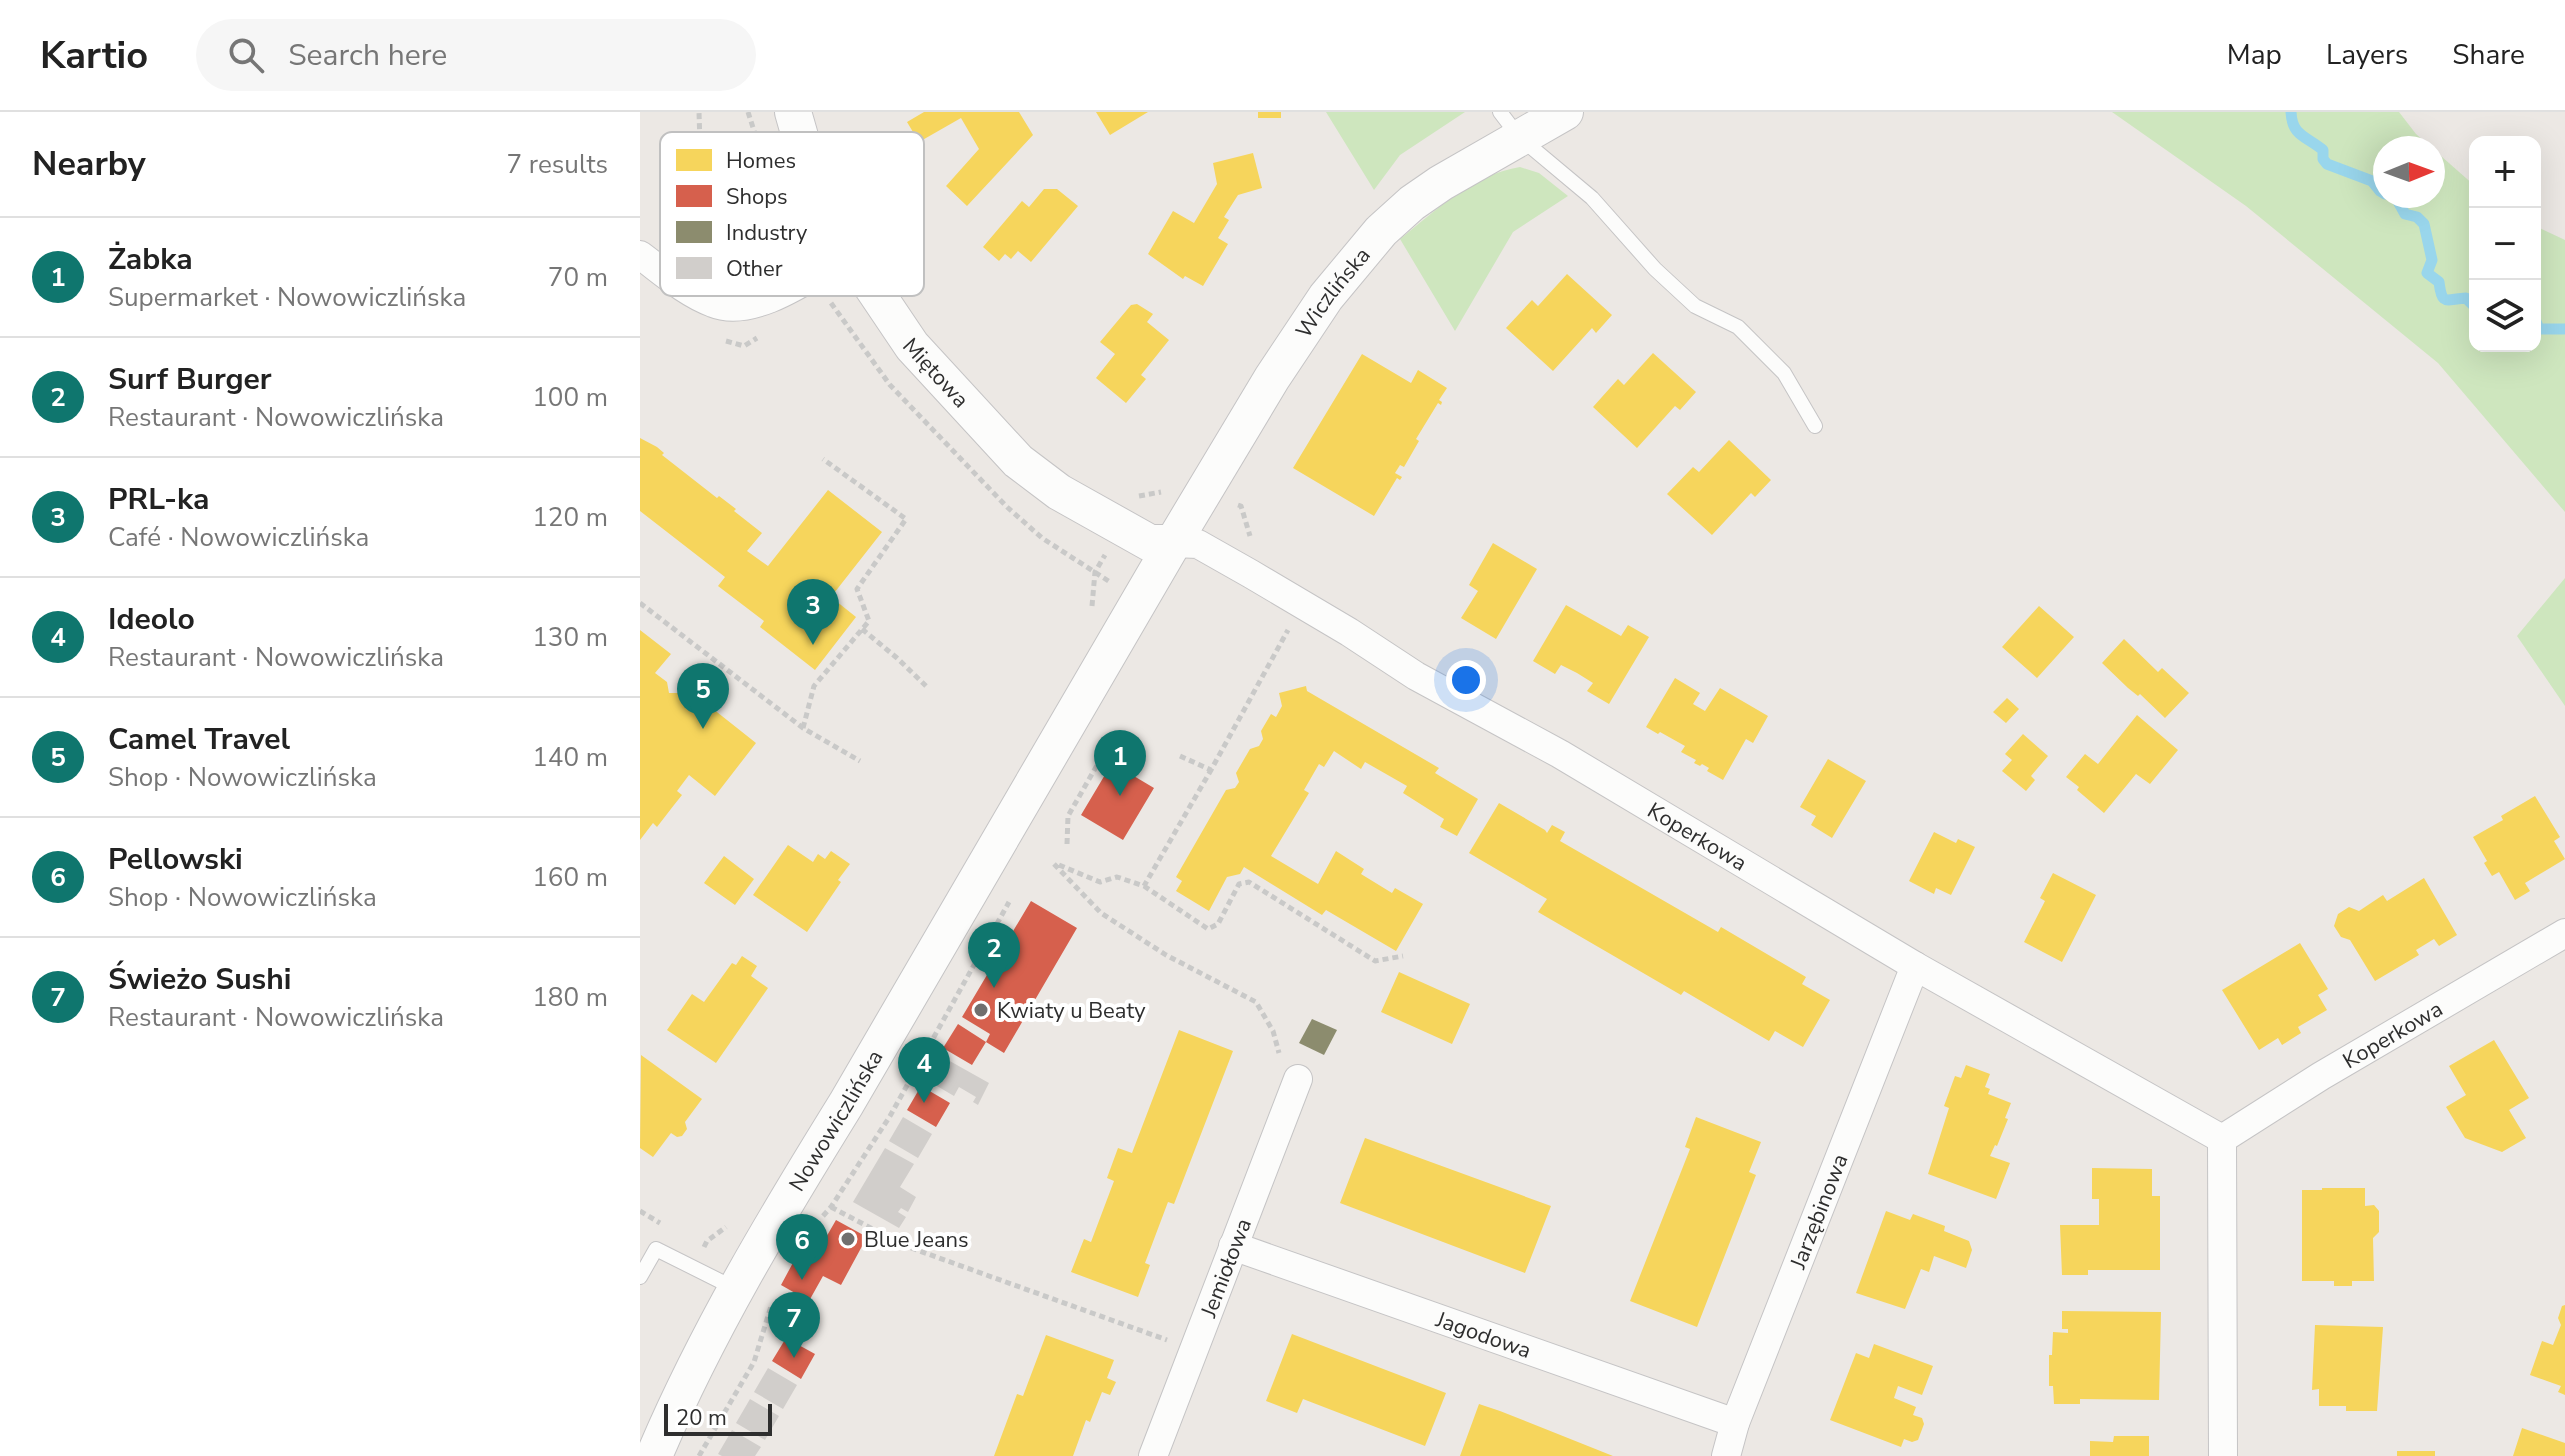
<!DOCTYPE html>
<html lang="en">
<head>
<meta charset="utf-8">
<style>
	body { margin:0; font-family:"Nunito Sans",sans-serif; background:#f6f6f6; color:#222 }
	.controls { position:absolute; right:24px; top:24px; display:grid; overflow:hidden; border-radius:16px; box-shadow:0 8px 32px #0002 }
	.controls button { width:72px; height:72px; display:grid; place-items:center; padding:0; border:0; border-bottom:2px solid #e0e0e0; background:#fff; color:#222; font:40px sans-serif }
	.compass { position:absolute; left:1733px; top:24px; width:72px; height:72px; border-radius:50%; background:#fff; box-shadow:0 8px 32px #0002; rotate:89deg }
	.scale { position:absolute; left:24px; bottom:20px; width:108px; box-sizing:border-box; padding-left:8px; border:4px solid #2e2e2e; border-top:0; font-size:22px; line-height:28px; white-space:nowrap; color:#2e2e2e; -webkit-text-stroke:6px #fff; paint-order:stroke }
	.you { position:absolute; left:826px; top:568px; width:28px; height:28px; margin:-20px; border:6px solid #fff; border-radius:50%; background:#1a73e8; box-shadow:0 0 0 12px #1a73e833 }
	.badge { display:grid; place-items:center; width:52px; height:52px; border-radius:50%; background:#0f766e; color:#fff; font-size:26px; font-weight:700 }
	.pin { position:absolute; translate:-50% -66px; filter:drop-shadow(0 2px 4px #0008) }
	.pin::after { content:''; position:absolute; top:42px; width:28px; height:24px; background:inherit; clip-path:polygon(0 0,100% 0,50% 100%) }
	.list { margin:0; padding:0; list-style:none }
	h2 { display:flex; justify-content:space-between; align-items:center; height:104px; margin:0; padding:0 32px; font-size:34px }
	h2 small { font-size:26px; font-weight:400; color:#767676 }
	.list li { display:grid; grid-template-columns:52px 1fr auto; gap:24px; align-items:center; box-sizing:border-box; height:120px; padding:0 32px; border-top:2px solid #e0e0e0 }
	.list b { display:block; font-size:30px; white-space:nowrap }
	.list p { margin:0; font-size:26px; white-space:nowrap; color:#767676 }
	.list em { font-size:26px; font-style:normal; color:#767676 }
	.icon { flex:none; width:44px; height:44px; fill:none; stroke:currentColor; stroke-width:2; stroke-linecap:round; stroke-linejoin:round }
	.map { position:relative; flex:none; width:1925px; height:1344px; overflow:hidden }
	header { display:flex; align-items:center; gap:48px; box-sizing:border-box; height:112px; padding:0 40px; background:#fff; border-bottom:2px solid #e0e0e0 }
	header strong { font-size:38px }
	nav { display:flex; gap:44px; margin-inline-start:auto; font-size:28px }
	.search { width:560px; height:72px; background:#f6f6f6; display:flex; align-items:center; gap:20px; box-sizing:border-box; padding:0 28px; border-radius:44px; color:#767676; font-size:30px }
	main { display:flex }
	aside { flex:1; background:#fff }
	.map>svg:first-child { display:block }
	.green { fill:#cee6be }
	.homes { fill:#f6d55c }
	.shops { fill:#d6604d }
	.industry { fill:#8c8c6e }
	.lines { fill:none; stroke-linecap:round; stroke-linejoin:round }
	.stream { stroke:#99d6ec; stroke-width:11 }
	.building { fill:#d1cecb }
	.service-casing { stroke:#c5c4c5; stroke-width:16 }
	.minor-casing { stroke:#c5c4c5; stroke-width:30 }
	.tertiary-casing { stroke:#c5c4c5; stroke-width:38 }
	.path { stroke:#c9c9c8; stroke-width:5; stroke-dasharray:6 4; stroke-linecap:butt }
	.service { stroke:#fcfcfb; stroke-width:14 }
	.minor { stroke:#fcfcfb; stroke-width:28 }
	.tertiary { stroke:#fcfcfb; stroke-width:36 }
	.poi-dot { fill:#706f6e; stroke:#fff; stroke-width:3 }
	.labels { text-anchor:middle; stroke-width:8; stroke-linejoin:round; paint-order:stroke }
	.street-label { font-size:22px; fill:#2e2e2e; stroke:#fff }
	.poi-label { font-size:22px; fill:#2e2e2e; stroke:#fff; text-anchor:start }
	.key { fill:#fff; stroke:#c0c0c0; stroke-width:2 }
	.key-label { font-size:22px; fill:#2e2e2e }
</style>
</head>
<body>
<header>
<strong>Kartio</strong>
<div class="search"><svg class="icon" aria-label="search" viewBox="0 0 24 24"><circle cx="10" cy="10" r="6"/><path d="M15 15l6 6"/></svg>Search here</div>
<nav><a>Map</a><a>Layers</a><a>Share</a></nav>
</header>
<main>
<aside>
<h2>Nearby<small>7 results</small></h2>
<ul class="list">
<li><span class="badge">1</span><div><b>Żabka</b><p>Supermarket · Nowowiczlińska</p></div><em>70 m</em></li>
<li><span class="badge">2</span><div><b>Surf Burger</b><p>Restaurant · Nowowiczlińska</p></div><em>100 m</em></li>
<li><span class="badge">3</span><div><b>PRL-ka</b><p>Café · Nowowiczlińska</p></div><em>120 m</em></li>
<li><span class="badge">4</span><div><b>Ideolo</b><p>Restaurant · Nowowiczlińska</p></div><em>130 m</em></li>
<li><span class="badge">5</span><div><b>Camel Travel</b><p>Shop · Nowowiczlińska</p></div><em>140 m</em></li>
<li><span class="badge">6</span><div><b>Pellowski</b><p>Shop · Nowowiczlińska</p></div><em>160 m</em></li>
<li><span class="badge">7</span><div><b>Świeżo Sushi</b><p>Restaurant · Nowowiczlińska</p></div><em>180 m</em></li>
</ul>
</aside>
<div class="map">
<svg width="1925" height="1344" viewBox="0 0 1925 1344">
	<rect width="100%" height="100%" fill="#ece8e4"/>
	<!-- green -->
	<path class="green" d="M686 0H825L760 43 734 78Z
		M1472 0H1759L1776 22 1792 36H1745V84H1793V37L1835 74V234H1895V114L1925 128V400L1798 251 1606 94Z
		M880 55 899 61 928 84 873 120 815 219 760 127C795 99 834 62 880 55Z
		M1925 466V594L1877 524Z"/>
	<!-- homes -->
	<path class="homes" d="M284 0H379L393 23 327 94 306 74 339 37 321 6 279 30 267 10Z
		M456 0H508L470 23Z
		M618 0H641V6H618Z
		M613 41 622 76 598 83 584 105 589 108 578 126 588 132 563 174 545 164 543 167 508 142 533 99 554 111 577 72 573 51Z
		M404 77H417L438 94 391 150 378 139 371 147 365 142 359 149 343 135 382 89 389 95Z
		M927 162 972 203 956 221 952 216 913 259 866 216 892 188 898 194Z
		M497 192 513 202 507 210 529 228 501 263 506 267 486 291 456 266 475 242 460 230 491 193Z
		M1013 241 1056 280 1040 298 1035 294 997 336 953 295 978 267 984 273Z
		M722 242 771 271 778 258 807 276 799 288 802 290 801 293 798 291 776 327 779 329 764 355 760 353 755 361 762 365 760 368 757 366 734 404 653 356Z
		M0 326 17 335 24 341 22 343 77 386 79 384 96 397 94 399 122 421 107 439 128 454 188 378 242 420 191 485 216 505 175 558 120 515 124 509 78 474 85 465 0 399Z
		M1089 328 1131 368 1115 385 1111 381 1072 423 1027 382 1053 355 1059 360Z
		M853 431 897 457 856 527 821 506 838 479 829 473Z
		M926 493 981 524 988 513 1009 525 969 592 947 579 953 571 937 561 921 553 915 562 893 549Z
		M1399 494 1434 525 1397 566 1362 535Z
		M0 518 31 542 15 561 27 570 29 581H40L58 595 63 589 116 631 75 684 49 663 37 679 42 683 34 693 17 715 13 711 0 728Z
		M1484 527 1518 560 1522 556 1549 581 1525 606 1500 582 1498 584 1488 576 1462 551Z
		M1035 566 1060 581 1053 592 1065 599 1080 576 1128 604 1113 631 1106 627 1083 668 1067 659 1069 656 1062 652 1060 654 1054 651 1056 648 1041 640 1045 634 1020 620 1018 622 1006 615Z
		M666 574 667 579 799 656 795 661 838 687 817 724 800 715 804 707 763 681 767 674 725 650 721 657 694 639 684 655 679 652 664 678 669 681 631 744 678 772 696 739 724 757 721 762 752 781 755 776 783 792 756 839 686 798 682 803 604 755 600 762 587 765 569 799 536 779 542 769 536 765 586 678 595 676 599 670 596 661 610 637 619 634 623 627 621 619 631 602 636 605 642 594 639 581Z
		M1367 586 1379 597 1366 611 1353 600Z
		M1497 603 1538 638 1510 672 1496 662 1464 701 1437 678 1439 675 1426 665 1445 642 1458 652Z
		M1383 622 1408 644 1391 664 1395 668 1386 679 1362 659 1372 648 1365 642Z
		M1188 647 1226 669 1192 726 1171 713 1176 704 1160 695Z
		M1895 684 1920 725 1914 729 1925 747 1885 771 1890 779 1875 788 1859 760 1852 764 1844 751 1847 749 1833 725 1863 708 1861 704Z
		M859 691 905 718 907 721 912 713 925 720 920 729 1078 820 1081 815 1166 865 1162 872 1190 888 1163 935 1135 919 1129 929 1044 879 1041 883 898 800 907 787 829 741Z
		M1294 720 1316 731 1318 727 1335 735 1311 783 1296 776 1294 782 1269 769Z
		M148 733 173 750 178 742 185 747 191 739 210 752 198 768 201 770 167 820 113 783Z
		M84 744 114 767 95 793 64 771Z
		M1413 761 1456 783 1422 850 1384 830 1405 789 1400 786Z
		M1784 766 1817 823 1799 834 1794 827 1776 838 1779 843 1735 869 1710 828 1701 825 1694 814 1698 802 1709 795 1719 799 1743 783 1747 789Z
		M1660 831 1688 877 1678 883 1687 898 1658 915 1661 921 1642 933 1638 926 1619 938 1582 878Z
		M102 844 117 854 111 864 128 876 76 951 27 918 52 882 64 890 92 851 96 853Z
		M759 860 830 892 812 932 741 900Z
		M539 918 593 939 534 1092 528 1090 505 1151 510 1153 498 1185 431 1160 444 1127 451 1130 474 1069 467 1066 478 1036 492 1041Z
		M1854 928 1889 986 1869 998 1886 1026 1862 1040 1825 1026 1806 995 1826 983 1809 954Z
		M1 943 62 987 45 1010 47 1017 42 1024 37 1025 31 1021 13 1045 0 1036Z
		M1326 953 1350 962 1345 975 1350 977 1348 982 1371 991 1365 1006 1368 1007 1357 1034 1355 1033 1350 1044 1370 1051 1356 1087 1288 1062 1309 996 1304 994 1315 964 1321 966Z
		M1056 1005 1121 1030 1109 1060 1116 1063 1057 1215 990 1189 1050 1037 1045 1035Z
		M725 1026 911 1094 885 1161 700 1091Z
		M1452 1056 1512 1057V1084H1520V1158H1448V1163H1422L1420 1113H1459V1087H1452Z
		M1682 1076H1725V1094L1734 1093 1739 1099V1120L1733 1126 1734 1169H1712V1174H1694V1169H1662V1078H1682Z
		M1246 1099 1270 1108 1273 1102 1305 1114 1304 1119 1329 1129 1332 1138 1326 1156 1294 1144 1289 1160 1281 1157 1265 1197 1216 1181Z
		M1925 1193V1283L1918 1280 1921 1274 1890 1263 1902 1229 1913 1233 1921 1213 1918 1206 1922 1194Z
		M1422 1199 1521 1200 1519 1288 1440 1287V1292H1414L1413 1274H1409V1243H1412L1413 1220 1428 1221V1217H1422Z
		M1675 1213 1743 1215 1737 1299H1706V1294H1679V1277L1672 1278Z
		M652 1222 806 1281 785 1334 663 1287 657 1301 626 1289Z
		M406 1223 474 1248 467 1266 476 1270 470 1283 462 1280 450 1310 446 1308 433 1344H354L377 1282 383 1284Z
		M1234 1232 1293 1254 1282 1283 1258 1274 1254 1286 1276 1295 1273 1303 1282 1306 1284 1312 1278 1328 1272 1330 1264 1327 1261 1335 1190 1308 1216 1241 1229 1246Z
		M839 1292 860 1299 973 1344H820Z
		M1882 1316 1925 1331V1344H1873Z
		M1474 1324H1509V1344H1450V1329L1473 1330Z
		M1757 1339H1795V1344H1757Z"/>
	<!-- shops -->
	<path class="shops" d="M472 651 514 676 483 728 441 703Z
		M391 789 437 816 364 941 346 930 350 922 322 905Z
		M318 912 346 930 332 953 303 936Z
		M281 974 310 991 296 1015 267 998Z
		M196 1108 227 1125 201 1173 183 1164 169 1189 141 1173 155 1147 169 1155Z
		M146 1226 175 1242 161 1267 132 1249Z"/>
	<!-- industry -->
	<path class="industry" d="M672 907 697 918 684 943 659 931Z"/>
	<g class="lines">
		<!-- stream -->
		<path class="stream" d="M1651 0C1652 24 1666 24 1683 38V47L1687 52 1732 69 1740 79 1745 82
			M1755 84 1765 102 1777 105 1784 112 1792 148 1787 161 1799 170C1802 195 1806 187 1826 186L1835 195
			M1895 207 1899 217H1925"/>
	</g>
	<!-- building -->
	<path class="building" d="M299 943 349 971 338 993 333 990 336 985 319 975 314 984 285 967Z
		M263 1005 292 1022 278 1046 249 1029Z
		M245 1036 274 1052 260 1075 276 1085 268 1100 261 1096 258 1100 266 1105 259 1116 213 1090Z
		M150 1187 179 1204 166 1227 137 1210Z
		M128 1256 157 1273 143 1297 114 1280Z
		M110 1287 139 1304 125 1328 96 1311Z
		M92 1318 121 1335 115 1344H82L78 1342Z"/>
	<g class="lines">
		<!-- service casing -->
		<g class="service-casing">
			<path id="service" d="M860 0 879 25 952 86 1015 157 1055 194 1098 215 1144 261 1175 314
				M0 1165 16 1137 96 1177"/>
		</g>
		<!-- minor casing -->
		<g class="minor-casing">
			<g id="minor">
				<path d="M0 143C23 160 46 181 73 191 115 208 174 162 210 142"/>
				<path id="s1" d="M533 431 558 432 611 462 709 520 776 564 920 642 1275 854 1582 1027 1583 1344"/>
				<path id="s2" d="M1582 1027 1681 964 1925 821"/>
				<path id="s3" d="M593 1134 1095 1311"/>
				<path id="s4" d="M513 1344 658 967"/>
				<path id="s5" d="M1086 1344 1095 1311 1275 854"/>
			</g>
		</g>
		<!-- tertiary casing -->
		<g class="tertiary-casing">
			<g id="tertiary">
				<path id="s6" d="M153 0 163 35 210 142 272 234 378 349 419 380 510 431H533"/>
				<path id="s7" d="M14 1344C66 1221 136 1105 206 992L533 431 632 266 686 185 741 119 772 91 801 71 925 0"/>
			</g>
		</g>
		<!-- path -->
		<path class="path" d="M108 0 137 90 161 137
			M199 25 221 31C234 58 247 71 230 100
			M57 146 63 129 59 0
			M191 191 250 273 367 395 402 426 470 470
			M86 229 104 234 117 226
			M499 384 521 380
			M598 393 601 394 610 424
			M0 491 163 616 220 649
			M452 494 455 460 465 443
			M222 517 257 546 286 574
			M163 616 174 574 229 509 217 477 266 407 183 347
			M540 644 571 658 648 518
			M427 732 428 704 468 634
			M414 752 461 801 526 843 616 890 633 919 639 941
			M419 753 460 770 477 765 504 774 571 658
			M504 774 568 817 578 812 599 772 609 770 735 849 763 844
			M191 1095 263 1133 527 1228
			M0 1099 20 1111
			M183 1104 191 1095 250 1004 369 790
			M64 1135 67 1129 86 1115
			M59 1344 114 1250 131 1194"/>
		<!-- service -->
		<use href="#service" class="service"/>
		<!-- minor -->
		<use href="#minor" class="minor"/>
		<!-- tertiary -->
		<use href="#tertiary" class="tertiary"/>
	</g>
	<!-- markers -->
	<g class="poi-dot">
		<circle cx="341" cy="898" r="8"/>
		<circle cx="208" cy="1127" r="8"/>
	</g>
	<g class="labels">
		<!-- street labels -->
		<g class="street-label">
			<text dy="8" stroke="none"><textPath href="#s7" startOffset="1348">Wiczlińska</textPath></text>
			<text dy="8" stroke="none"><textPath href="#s6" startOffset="300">Miętowa</textPath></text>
			<text dy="8" stroke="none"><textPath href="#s1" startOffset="604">Koperkowa</textPath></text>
			<text dy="8" stroke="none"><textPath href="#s2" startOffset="200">Koperkowa</textPath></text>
			<text dy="8" stroke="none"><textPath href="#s7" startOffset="382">Nowowiczlińska</textPath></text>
			<text dy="8" stroke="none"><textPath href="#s5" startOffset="262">Jarzębinowa</textPath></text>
			<text dy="8" stroke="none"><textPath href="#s4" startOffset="202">Jemiołowa</textPath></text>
			<text dy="8" stroke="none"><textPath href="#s3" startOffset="266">Jagodowa</textPath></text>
		</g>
		<!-- poi labels -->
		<g class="poi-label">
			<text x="357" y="906">Kwiaty u Beaty</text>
			<text x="224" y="1135">Blue Jeans</text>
		</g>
	</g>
	<!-- legend -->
	<rect x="20" y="20" width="264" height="164" rx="12" class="key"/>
	<rect x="36" y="37" width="36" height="22" fill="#f6d55c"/>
	<rect x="36" y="73" width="36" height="22" fill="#d6604d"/>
	<rect x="36" y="109" width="36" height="22" fill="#8c8c6e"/>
	<rect x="36" y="145" width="36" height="22" fill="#d1cecb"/>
	<g class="key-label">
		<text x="86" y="56">Homes</text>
		<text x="86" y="92">Shops</text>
		<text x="86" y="128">Industry</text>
		<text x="86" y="164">Other</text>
	</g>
</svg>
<div class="controls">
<button>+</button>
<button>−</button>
<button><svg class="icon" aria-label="layers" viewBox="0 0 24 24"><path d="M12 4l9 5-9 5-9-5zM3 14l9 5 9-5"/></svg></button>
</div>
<svg class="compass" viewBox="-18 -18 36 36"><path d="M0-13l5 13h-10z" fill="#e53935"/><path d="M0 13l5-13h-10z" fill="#767676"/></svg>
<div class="scale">20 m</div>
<div class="you"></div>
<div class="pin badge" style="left:480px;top:684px">1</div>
<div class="pin badge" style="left:354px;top:876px">2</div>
<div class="pin badge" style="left:173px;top:533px">3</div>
<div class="pin badge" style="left:284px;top:991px">4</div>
<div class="pin badge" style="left:63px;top:617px">5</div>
<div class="pin badge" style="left:162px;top:1168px">6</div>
<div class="pin badge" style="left:154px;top:1246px">7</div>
</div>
</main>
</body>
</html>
